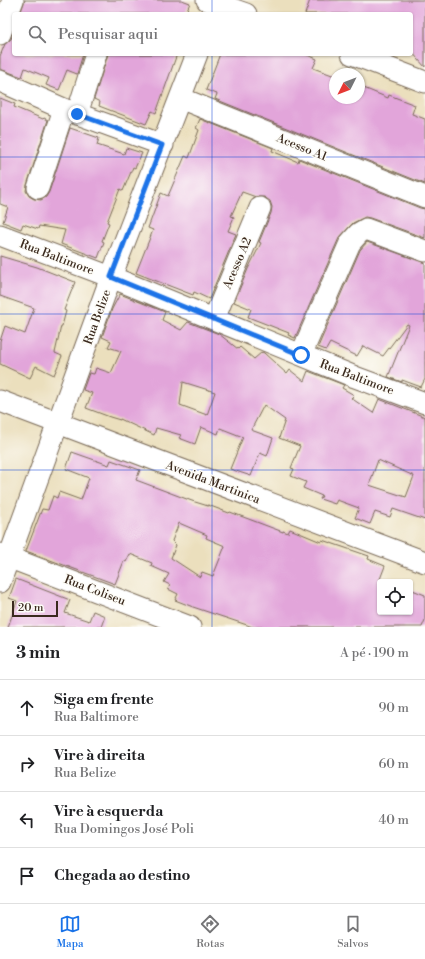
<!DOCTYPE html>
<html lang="pt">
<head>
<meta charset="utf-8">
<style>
	body { margin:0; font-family:"Libre Bodoni",serif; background:#f2f2f2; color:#202124 }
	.controls { position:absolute; right:12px; bottom:12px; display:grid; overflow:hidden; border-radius:4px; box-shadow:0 1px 3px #0004 }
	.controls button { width:36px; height:36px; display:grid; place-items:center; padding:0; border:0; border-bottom:1px solid #e0e0e0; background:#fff; color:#202124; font:20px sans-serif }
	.compass { position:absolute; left:329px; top:68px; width:36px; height:36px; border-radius:50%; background:#fff; box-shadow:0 1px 3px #0004; rotate:228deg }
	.scale { position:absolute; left:12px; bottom:10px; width:46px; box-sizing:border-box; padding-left:4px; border:2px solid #3b2a1e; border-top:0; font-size:11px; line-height:14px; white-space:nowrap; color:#3b2a1e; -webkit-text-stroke:3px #fdfcf7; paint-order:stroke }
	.stop { position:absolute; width:12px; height:12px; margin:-9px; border:3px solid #1a73e8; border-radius:50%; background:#fff }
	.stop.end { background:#1a73e8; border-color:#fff; box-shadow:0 1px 4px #0008 }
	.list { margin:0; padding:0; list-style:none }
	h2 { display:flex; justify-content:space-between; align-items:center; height:52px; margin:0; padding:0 16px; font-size:17px }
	h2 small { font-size:13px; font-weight:400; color:#757577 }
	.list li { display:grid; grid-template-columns:26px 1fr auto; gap:12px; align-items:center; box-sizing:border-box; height:56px; padding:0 16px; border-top:1px solid #e0e0e0 }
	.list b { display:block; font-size:15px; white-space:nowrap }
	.list p { margin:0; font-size:13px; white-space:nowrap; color:#757577 }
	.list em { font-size:13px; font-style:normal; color:#757577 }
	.icon { flex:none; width:22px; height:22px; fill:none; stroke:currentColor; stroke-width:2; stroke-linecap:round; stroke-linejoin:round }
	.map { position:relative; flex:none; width:425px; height:627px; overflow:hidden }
	.search { position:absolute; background:#fff; box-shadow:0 1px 3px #0004; left:12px; right:12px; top:12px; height:44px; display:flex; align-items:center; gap:10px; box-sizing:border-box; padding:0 14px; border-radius:4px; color:#757577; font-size:15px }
	.sheet { height:276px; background:#fff }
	nav { display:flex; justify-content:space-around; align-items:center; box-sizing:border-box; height:56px; border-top:1px solid #e0e0e0; background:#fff; font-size:11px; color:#757577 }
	nav a { display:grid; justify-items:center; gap:2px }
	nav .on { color:#1a73e8 }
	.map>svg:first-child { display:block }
	.building { fill:#e2a5da; fill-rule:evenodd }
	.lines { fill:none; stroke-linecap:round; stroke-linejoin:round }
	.minor-casing { stroke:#796956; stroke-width:23 }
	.minor { stroke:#fff; stroke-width:21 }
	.route { stroke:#1a73e8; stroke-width:5 }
	.grid { fill:none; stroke:#1d4ed8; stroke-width:1; stroke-opacity:0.55 }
	.labels { text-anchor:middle; stroke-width:3; stroke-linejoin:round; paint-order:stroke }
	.street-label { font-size:12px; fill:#3b2a1e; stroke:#fdfcf7 }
</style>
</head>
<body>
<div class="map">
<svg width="425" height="627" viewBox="0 0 425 627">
	<rect width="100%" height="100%" fill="#fdfcf7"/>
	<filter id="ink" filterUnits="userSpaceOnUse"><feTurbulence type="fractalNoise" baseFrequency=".025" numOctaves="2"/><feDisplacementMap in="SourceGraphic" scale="8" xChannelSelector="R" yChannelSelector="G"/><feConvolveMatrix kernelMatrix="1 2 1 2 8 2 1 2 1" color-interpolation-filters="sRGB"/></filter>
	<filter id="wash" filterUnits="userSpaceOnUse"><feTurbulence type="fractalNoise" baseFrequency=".012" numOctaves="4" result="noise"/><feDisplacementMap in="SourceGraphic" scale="16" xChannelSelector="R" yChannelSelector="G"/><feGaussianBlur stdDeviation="0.9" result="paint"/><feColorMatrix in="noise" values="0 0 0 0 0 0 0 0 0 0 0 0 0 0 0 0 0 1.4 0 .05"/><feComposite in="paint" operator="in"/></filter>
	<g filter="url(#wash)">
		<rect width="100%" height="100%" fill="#ebdfbd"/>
		<g id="blocks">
			<!-- building -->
			<path class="building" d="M25 0H182L190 3 185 14H20Z
				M310 0H425V67L411 51V14H305Z
				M14 31V54H83L77 74 67 70 59 90 46 85 49 78 25 68 22 77 0 69V56L5 44 11 39Z
				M108 54H177L156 113 152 111 146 124 99 106 100 102 94 99Z
				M220 54H305L317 59 313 68 335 76V98H359V86L388 98 389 95 415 105 412 114 425 119V184L215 99 217 94 206 90Z
				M0 98 15 104 14 107 43 119 44 118 48 120 27 185 26 191 29 196 34 199 41 200 46 197 49 192 70 128 99 138 97 145 124 154 126 148 142 153 135 168 133 167 123 191 120 189 107 222 109 223 102 241 104 242 98 258 61 244 65 230 39 226 38 229 23 224 21 229 3 222 8 207 0 204Z
				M200 119 273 148 272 151 298 162 299 159 420 208 425 209V238L370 218 365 217 353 223 339 238 295 338 288 335 289 333 248 317 251 309 234 302 248 269 261 243 259 242 271 213 272 207 270 201 264 197H256L242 192 231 216 234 217 228 231 236 234 209 299 194 292 193 295 136 273 153 230 148 228 161 193 168 196 185 156 189 158 199 130 196 128Z
				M367 242 425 263V379L421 387 402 380V382L388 377 409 325 407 324 383 356 363 346 357 356 330 343 326 350 318 347 360 250Z
				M0 256 37 267 75 282 64 310 66 311 62 326H61L55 353 62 356 54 375 36 366 30 378 0 364V341L5 326 25 334 34 308 0 296Z
				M120 294 165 312 162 320 181 330 188 322 219 334 238 349 240 347 254 359 262 352 264 353 287 374 290 370 304 381 308 371 344 385 342 388 354 395 351 398 373 413 379 399 425 417V520L393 509 390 517 375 512 370 524 355 518 359 508 337 500 335 504 320 499 322 496 303 488 306 482 291 476 294 469 291 468 300 446 279 438 285 420 264 405 251 430 273 438 267 456 260 453 251 476 230 469 243 437 220 428 218 434 201 427 195 444 179 438 181 435 156 428 154 435 120 419V420L110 417 86 408 92 393 83 390 89 373 94 374 96 368 111 373 121 351 108 347 111 341 102 337 112 309ZM183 382 215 392 207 415 180 405ZM378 460 414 476 406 497 369 485Z
				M72 452 109 465 111 460 140 470 136 480 192 501 208 506V505L229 513 230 512 283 532V531L288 533 290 529 321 542 322 540 369 556 368 559 385 566 380 579V612H410V589L425 595V620L422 627H253L193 607 175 600 178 594 168 589 170 585 164 582 169 574 151 566 152 563 130 554 126 562 124 561 115 584 26 551 42 509 48 510 53 496 57 498 59 492 81 500 89 478 66 469ZM179 523 207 535 206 538 225 546 213 576 202 572 200 577 171 558 176 545 172 541Z
				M16 579 70 600 65 613 89 621 93 611 105 616 101 627H8L17 601 9 598Z"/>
		</g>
	</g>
	<g filter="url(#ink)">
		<use href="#blocks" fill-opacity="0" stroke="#796956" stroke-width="1"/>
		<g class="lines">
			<!-- minor casing -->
			<g class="minor-casing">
				<path id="minor" d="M207 0 246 14
					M0 34 13 0
					M352 54 425 82
					M0 81 64 109 163 145
					M180 98 425 197
					M77 114 96 54
					M38 188 64 109
					M0 235 111 277 355 377 425 403
					M214 319 260 208
					M301 355 350 243 359 233 366 229 425 251
					M0 401 425 562
					M0 554 190 627
					M0 582 111 277 197 54"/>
			</g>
			<!-- minor -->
			<use href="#minor" class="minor"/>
		</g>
	</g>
	<g class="lines" filter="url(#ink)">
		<!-- route -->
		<path class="route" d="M77 114 162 145 111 277 301 355"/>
	</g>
	<!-- grid -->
	<path class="grid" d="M212 0V14M212 54V627M0 157H425M0 314H425M0 470H425"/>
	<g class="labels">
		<!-- street labels -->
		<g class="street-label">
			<text transform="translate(302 147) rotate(22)" y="4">Acesso A1</text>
			<text transform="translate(57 257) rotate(21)" y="4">Rua Baltimore</text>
			<text transform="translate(237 263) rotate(-67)" y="4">Acesso A2</text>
			<text transform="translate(97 317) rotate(-70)" y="4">Rua Belize</text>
			<text transform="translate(357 377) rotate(21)" y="4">Rua Baltimore</text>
			<text transform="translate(213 482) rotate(21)" y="4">Avenida Martinica</text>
			<text transform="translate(95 590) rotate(21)" y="4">Rua Coliseu</text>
		</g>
	</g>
</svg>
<div class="controls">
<button><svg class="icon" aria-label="locate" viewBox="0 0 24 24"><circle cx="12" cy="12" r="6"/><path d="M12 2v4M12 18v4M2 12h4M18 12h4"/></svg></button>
</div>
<svg class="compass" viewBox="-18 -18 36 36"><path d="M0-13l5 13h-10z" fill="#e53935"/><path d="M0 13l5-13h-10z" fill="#757577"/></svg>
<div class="scale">20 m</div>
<div class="stop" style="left:301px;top:355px"></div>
<div class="stop end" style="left:77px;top:114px"></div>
<div class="search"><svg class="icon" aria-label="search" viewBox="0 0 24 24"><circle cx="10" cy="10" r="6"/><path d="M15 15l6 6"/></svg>Pesquisar aqui</div>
</div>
<section class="sheet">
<h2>3 min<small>A pé · 190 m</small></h2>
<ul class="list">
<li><svg class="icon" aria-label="ahead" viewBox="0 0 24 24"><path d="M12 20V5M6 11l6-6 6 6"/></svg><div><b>Siga em frente</b><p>Rua Baltimore</p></div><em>90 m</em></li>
<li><svg class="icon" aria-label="right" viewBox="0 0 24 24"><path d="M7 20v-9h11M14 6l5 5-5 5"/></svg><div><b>Vire à direita</b><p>Rua Belize</p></div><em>60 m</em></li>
<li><svg class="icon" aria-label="left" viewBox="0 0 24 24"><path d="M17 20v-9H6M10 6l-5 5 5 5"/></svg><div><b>Vire à esquerda</b><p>Rua Domingos José Poli</p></div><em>40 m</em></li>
<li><svg class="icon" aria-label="arrive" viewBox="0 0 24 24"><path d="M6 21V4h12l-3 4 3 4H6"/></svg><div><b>Chegada ao destino</b></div></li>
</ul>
</section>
<nav>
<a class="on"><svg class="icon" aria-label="map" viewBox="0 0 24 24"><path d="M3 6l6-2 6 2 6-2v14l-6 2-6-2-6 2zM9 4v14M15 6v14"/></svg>Mapa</a>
<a><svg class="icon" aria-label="directions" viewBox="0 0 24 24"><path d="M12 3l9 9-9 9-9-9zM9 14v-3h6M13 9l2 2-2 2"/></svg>Rotas</a>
<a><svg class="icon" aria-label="saved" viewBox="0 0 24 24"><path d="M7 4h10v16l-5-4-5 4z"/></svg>Salvos</a>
</nav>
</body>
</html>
